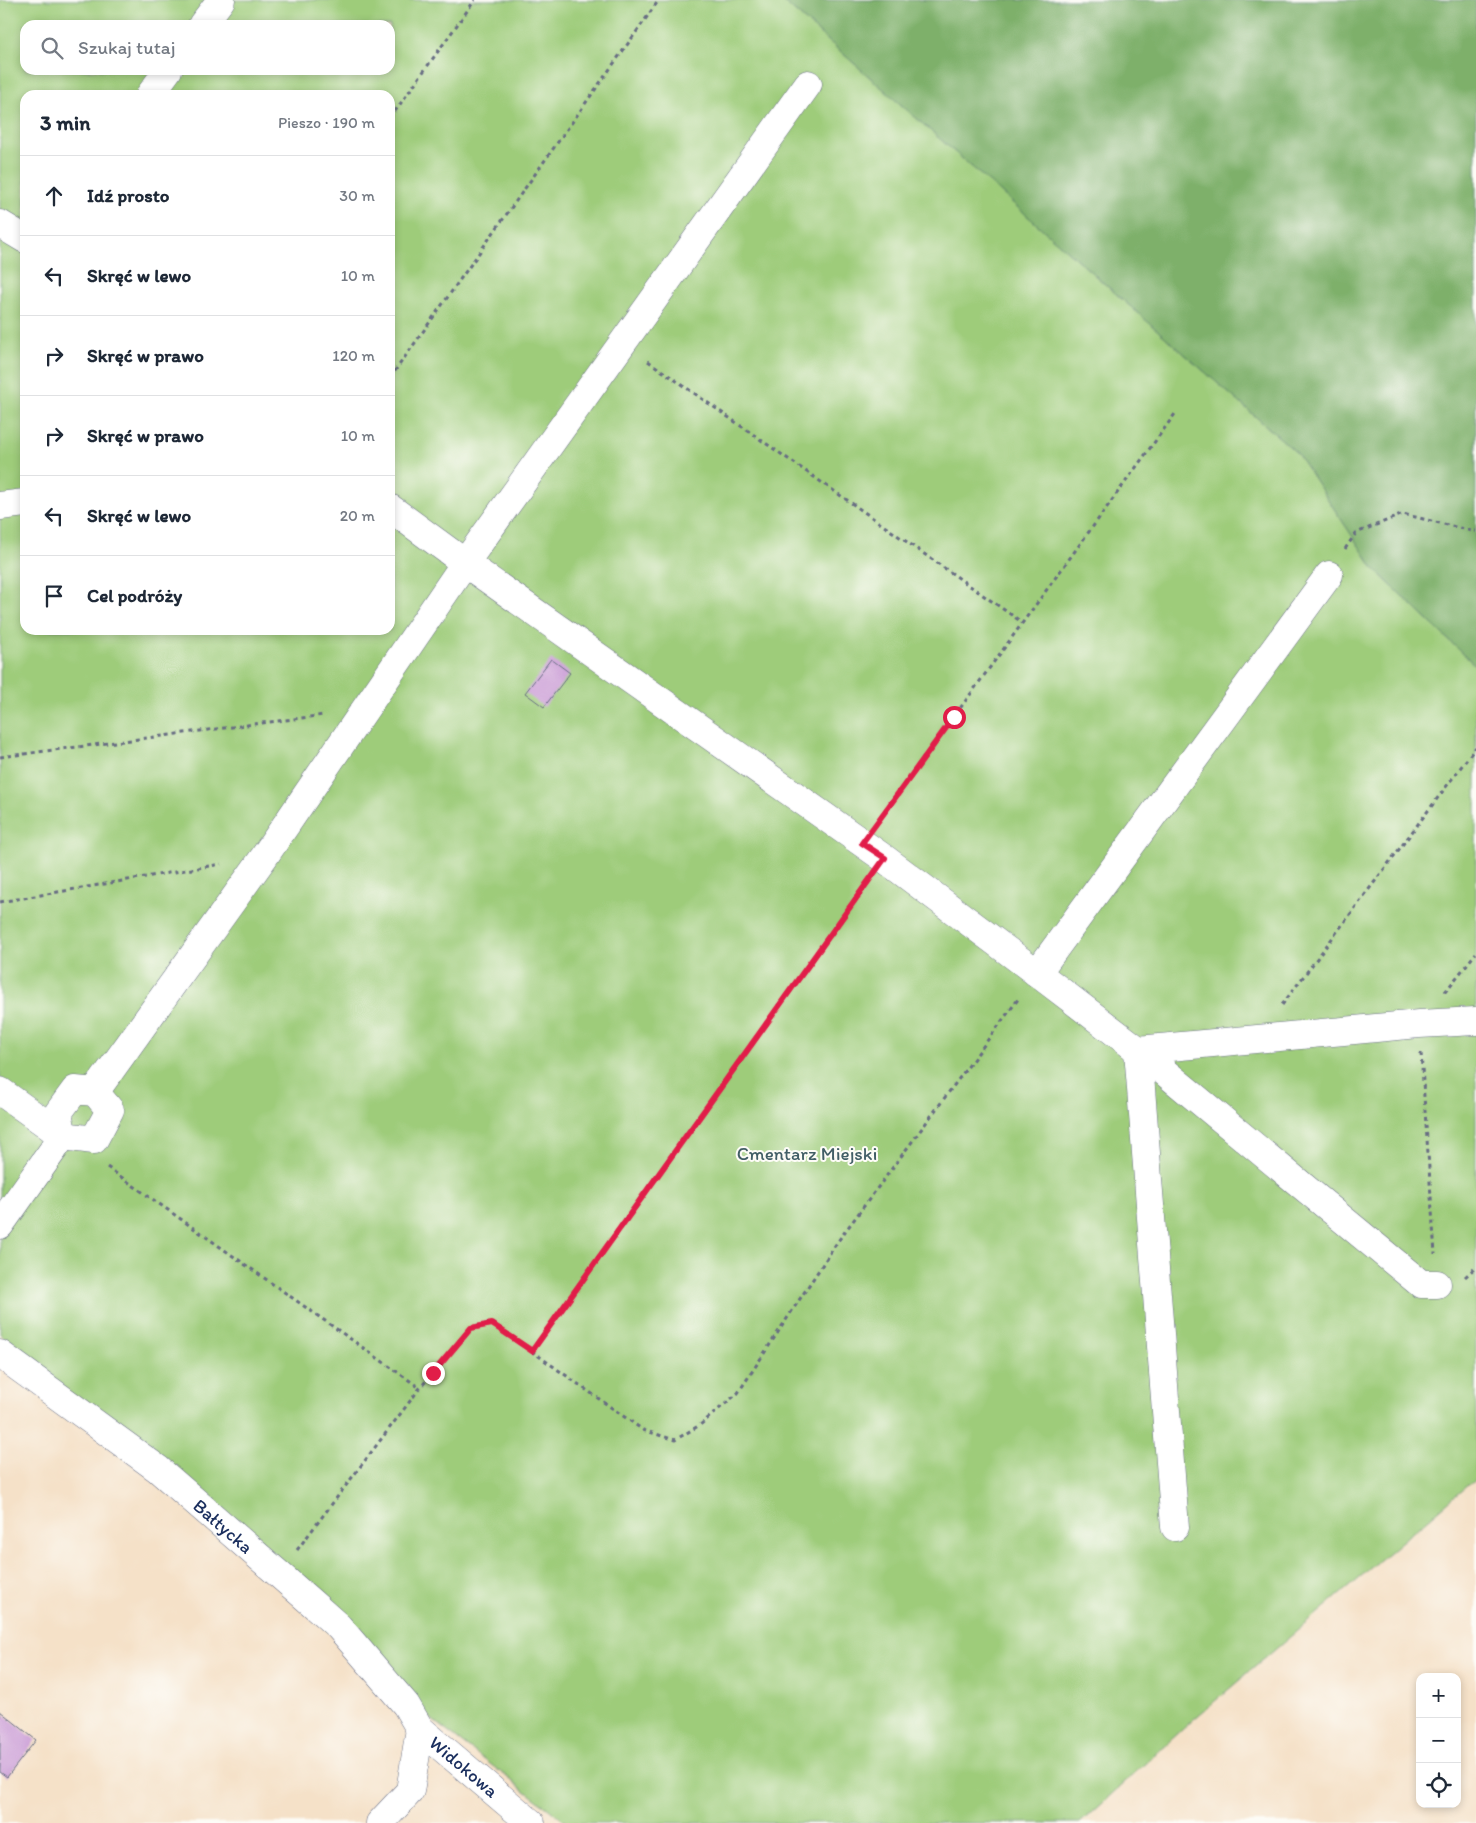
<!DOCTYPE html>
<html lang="pl">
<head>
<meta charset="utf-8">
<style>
	body { margin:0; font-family:Itim,sans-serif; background:#f2f2f3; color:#1f2937 }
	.controls { position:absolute; right:15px; bottom:15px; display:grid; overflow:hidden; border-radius:10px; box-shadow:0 2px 8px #0003 }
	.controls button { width:45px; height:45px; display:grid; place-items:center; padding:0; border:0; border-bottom:1px solid #e0e1e3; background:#fff; color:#1f2937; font:25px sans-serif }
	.stop { position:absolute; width:15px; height:15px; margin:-11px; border:4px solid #e11d48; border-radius:50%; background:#fff }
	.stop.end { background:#e11d48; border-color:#fff; box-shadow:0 1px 5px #0008 }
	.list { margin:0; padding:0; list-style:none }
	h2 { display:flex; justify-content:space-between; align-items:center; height:65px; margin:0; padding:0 20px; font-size:21px }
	h2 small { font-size:16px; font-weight:400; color:#747a83 }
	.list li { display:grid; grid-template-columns:32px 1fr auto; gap:15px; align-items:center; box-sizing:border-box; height:80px; padding:0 20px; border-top:1px solid #e0e1e3 }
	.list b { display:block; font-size:19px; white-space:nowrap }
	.list em { font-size:16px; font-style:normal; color:#747a83 }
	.icon { flex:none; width:28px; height:28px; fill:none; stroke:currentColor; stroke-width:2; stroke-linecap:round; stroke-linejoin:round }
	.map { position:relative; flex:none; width:1476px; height:1823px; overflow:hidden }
	.search { position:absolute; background:#fff; box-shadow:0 2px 8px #0003; left:20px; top:20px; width:375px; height:55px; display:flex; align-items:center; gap:12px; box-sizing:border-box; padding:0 18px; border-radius:15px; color:#747a83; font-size:19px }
	.panel { position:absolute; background:#fff; box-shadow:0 2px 8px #0003; left:20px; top:90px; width:375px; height:545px; border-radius:15px }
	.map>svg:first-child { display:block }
	.green { fill:#9ecc7a; stroke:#5c7e6c; fill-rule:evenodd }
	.forest { fill:#7eb06a; stroke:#4c7064 }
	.building { fill:#c99ad5 }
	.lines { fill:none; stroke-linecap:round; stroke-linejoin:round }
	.minor-casing { stroke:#676d83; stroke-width:29 }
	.path { stroke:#676d83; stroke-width:3; stroke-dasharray:4 4; stroke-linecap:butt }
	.minor { stroke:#fff; stroke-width:28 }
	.route { stroke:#e11d48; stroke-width:6 }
	.labels { text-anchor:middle; stroke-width:4; stroke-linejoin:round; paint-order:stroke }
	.park-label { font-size:19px; fill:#425e66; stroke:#fdfcf7 }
	.street-label { font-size:19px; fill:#1b2f5e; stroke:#fdfcf7 }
</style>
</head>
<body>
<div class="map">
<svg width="1476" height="1823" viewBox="0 0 1476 1823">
	<rect width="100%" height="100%" fill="#fdfcf7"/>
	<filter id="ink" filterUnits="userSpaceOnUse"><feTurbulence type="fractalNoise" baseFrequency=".02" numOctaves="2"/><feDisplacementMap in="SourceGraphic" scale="10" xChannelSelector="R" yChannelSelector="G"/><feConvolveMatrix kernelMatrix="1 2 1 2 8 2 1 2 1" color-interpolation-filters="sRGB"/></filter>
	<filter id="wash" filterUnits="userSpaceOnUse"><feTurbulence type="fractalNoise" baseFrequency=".0096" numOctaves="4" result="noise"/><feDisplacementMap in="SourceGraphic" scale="20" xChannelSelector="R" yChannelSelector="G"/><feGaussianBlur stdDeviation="1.12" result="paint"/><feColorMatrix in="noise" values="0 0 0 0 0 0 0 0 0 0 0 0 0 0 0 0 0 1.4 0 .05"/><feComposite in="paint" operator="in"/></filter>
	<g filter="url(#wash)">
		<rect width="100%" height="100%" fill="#f5e1c8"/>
		<!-- green -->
		<path class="green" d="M0 0H782L1297 453 1375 570 1476 666V1478L1194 1719 1080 1823H567L392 1689 92 1414 0 1334ZM25 25H390V70H25ZM25 95H390V630H25Z"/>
		<!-- forest -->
		<path class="forest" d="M782 0H1476V666L1375 570 1297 453Z"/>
		<g id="blocks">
			<!-- building -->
			<path class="building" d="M551 659 570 673 544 707 525 693Z
				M0 1711 36 1740 7 1777 0 1772Z"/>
		</g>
	</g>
	<g filter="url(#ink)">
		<use href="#blocks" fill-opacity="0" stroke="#676d83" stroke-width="1"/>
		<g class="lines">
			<!-- minor casing -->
			<g class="minor-casing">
				<g id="minor">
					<path d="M202 25 221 0"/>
					<path d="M150 95 168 70"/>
					<path d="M0 224 25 239"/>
					<path d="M0 506 25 503"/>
					<path d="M390 508 465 563 885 859 1037 973 1138 1050 1421 1284H1437"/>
					<path d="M1037 973 1329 575"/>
					<path d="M0 1091 63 1136 94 1140 110 1110 95 1092"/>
					<path d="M0 1225 63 1136 58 1113 75 1090 95 1092 264 857 465 563 808 84"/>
					<path id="s1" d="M0 1354 158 1469 312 1603 339 1627 406 1705 420 1729 531 1823"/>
					<path d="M1175 1527 1138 1050 1419 1024 1476 1021"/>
					<path d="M380 1823 410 1791 420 1729"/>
				</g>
			</g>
			<!-- path -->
			<path class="path" d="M390 118 475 0
				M648 361 1023 623
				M390 378 659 0
				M1345 549 1356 533 1403 514 1472 531H1476
				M0 757 324 715
				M880 818 1175 414
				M0 902 221 864
				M1445 992 1476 953
				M1282 1005 1476 747
				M1421 1053 1435 1254
				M107 1167 420 1388
				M1465 1277 1476 1267
				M532 1351 868 882
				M297 1550 420 1388 471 1328 492 1323 643 1430 675 1440 700 1425 738 1393 838 1241 1019 998"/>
			<!-- minor -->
			<use href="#minor" class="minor"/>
		</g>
	</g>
	<g class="lines" filter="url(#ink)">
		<!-- route -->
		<path class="route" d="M433 1373 471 1328 492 1324 532 1351 885 858 862 843 954 717"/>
	</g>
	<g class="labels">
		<!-- park labels -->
		<g class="park-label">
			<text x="807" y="1160">Cmentarz Miejski</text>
		</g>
		<!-- street labels -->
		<g class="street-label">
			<text dy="7" stroke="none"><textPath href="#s1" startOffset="282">Bałtycka</textPath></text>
			<text dy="7" stroke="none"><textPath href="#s1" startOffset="624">Widokowa</textPath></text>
		</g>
	</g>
</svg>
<div class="controls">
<button>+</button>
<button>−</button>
<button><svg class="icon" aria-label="locate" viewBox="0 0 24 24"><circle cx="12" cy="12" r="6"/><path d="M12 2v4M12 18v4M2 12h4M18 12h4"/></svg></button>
</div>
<div class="stop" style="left:954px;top:717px"></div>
<div class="stop end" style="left:433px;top:1373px"></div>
<div class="search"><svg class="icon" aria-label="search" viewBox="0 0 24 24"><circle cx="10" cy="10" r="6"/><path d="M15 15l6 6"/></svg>Szukaj tutaj</div>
<section class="panel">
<h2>3 min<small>Pieszo · 190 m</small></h2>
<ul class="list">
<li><svg class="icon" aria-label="ahead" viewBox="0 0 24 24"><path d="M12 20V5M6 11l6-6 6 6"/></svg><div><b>Idź prosto</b></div><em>30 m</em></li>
<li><svg class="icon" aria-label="left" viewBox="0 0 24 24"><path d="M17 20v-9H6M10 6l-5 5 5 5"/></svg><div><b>Skręć w lewo</b></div><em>10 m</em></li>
<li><svg class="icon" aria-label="right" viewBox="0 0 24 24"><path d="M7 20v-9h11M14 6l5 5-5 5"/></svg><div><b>Skręć w prawo</b></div><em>120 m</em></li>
<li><svg class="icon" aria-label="right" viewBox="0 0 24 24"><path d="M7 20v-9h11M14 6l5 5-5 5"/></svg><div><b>Skręć w prawo</b></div><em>10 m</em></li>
<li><svg class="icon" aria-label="left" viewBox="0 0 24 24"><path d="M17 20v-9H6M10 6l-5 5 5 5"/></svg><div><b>Skręć w lewo</b></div><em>20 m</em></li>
<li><svg class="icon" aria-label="arrive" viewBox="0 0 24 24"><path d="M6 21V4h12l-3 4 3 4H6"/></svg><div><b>Cel podróży</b></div></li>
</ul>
</section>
</div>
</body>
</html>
